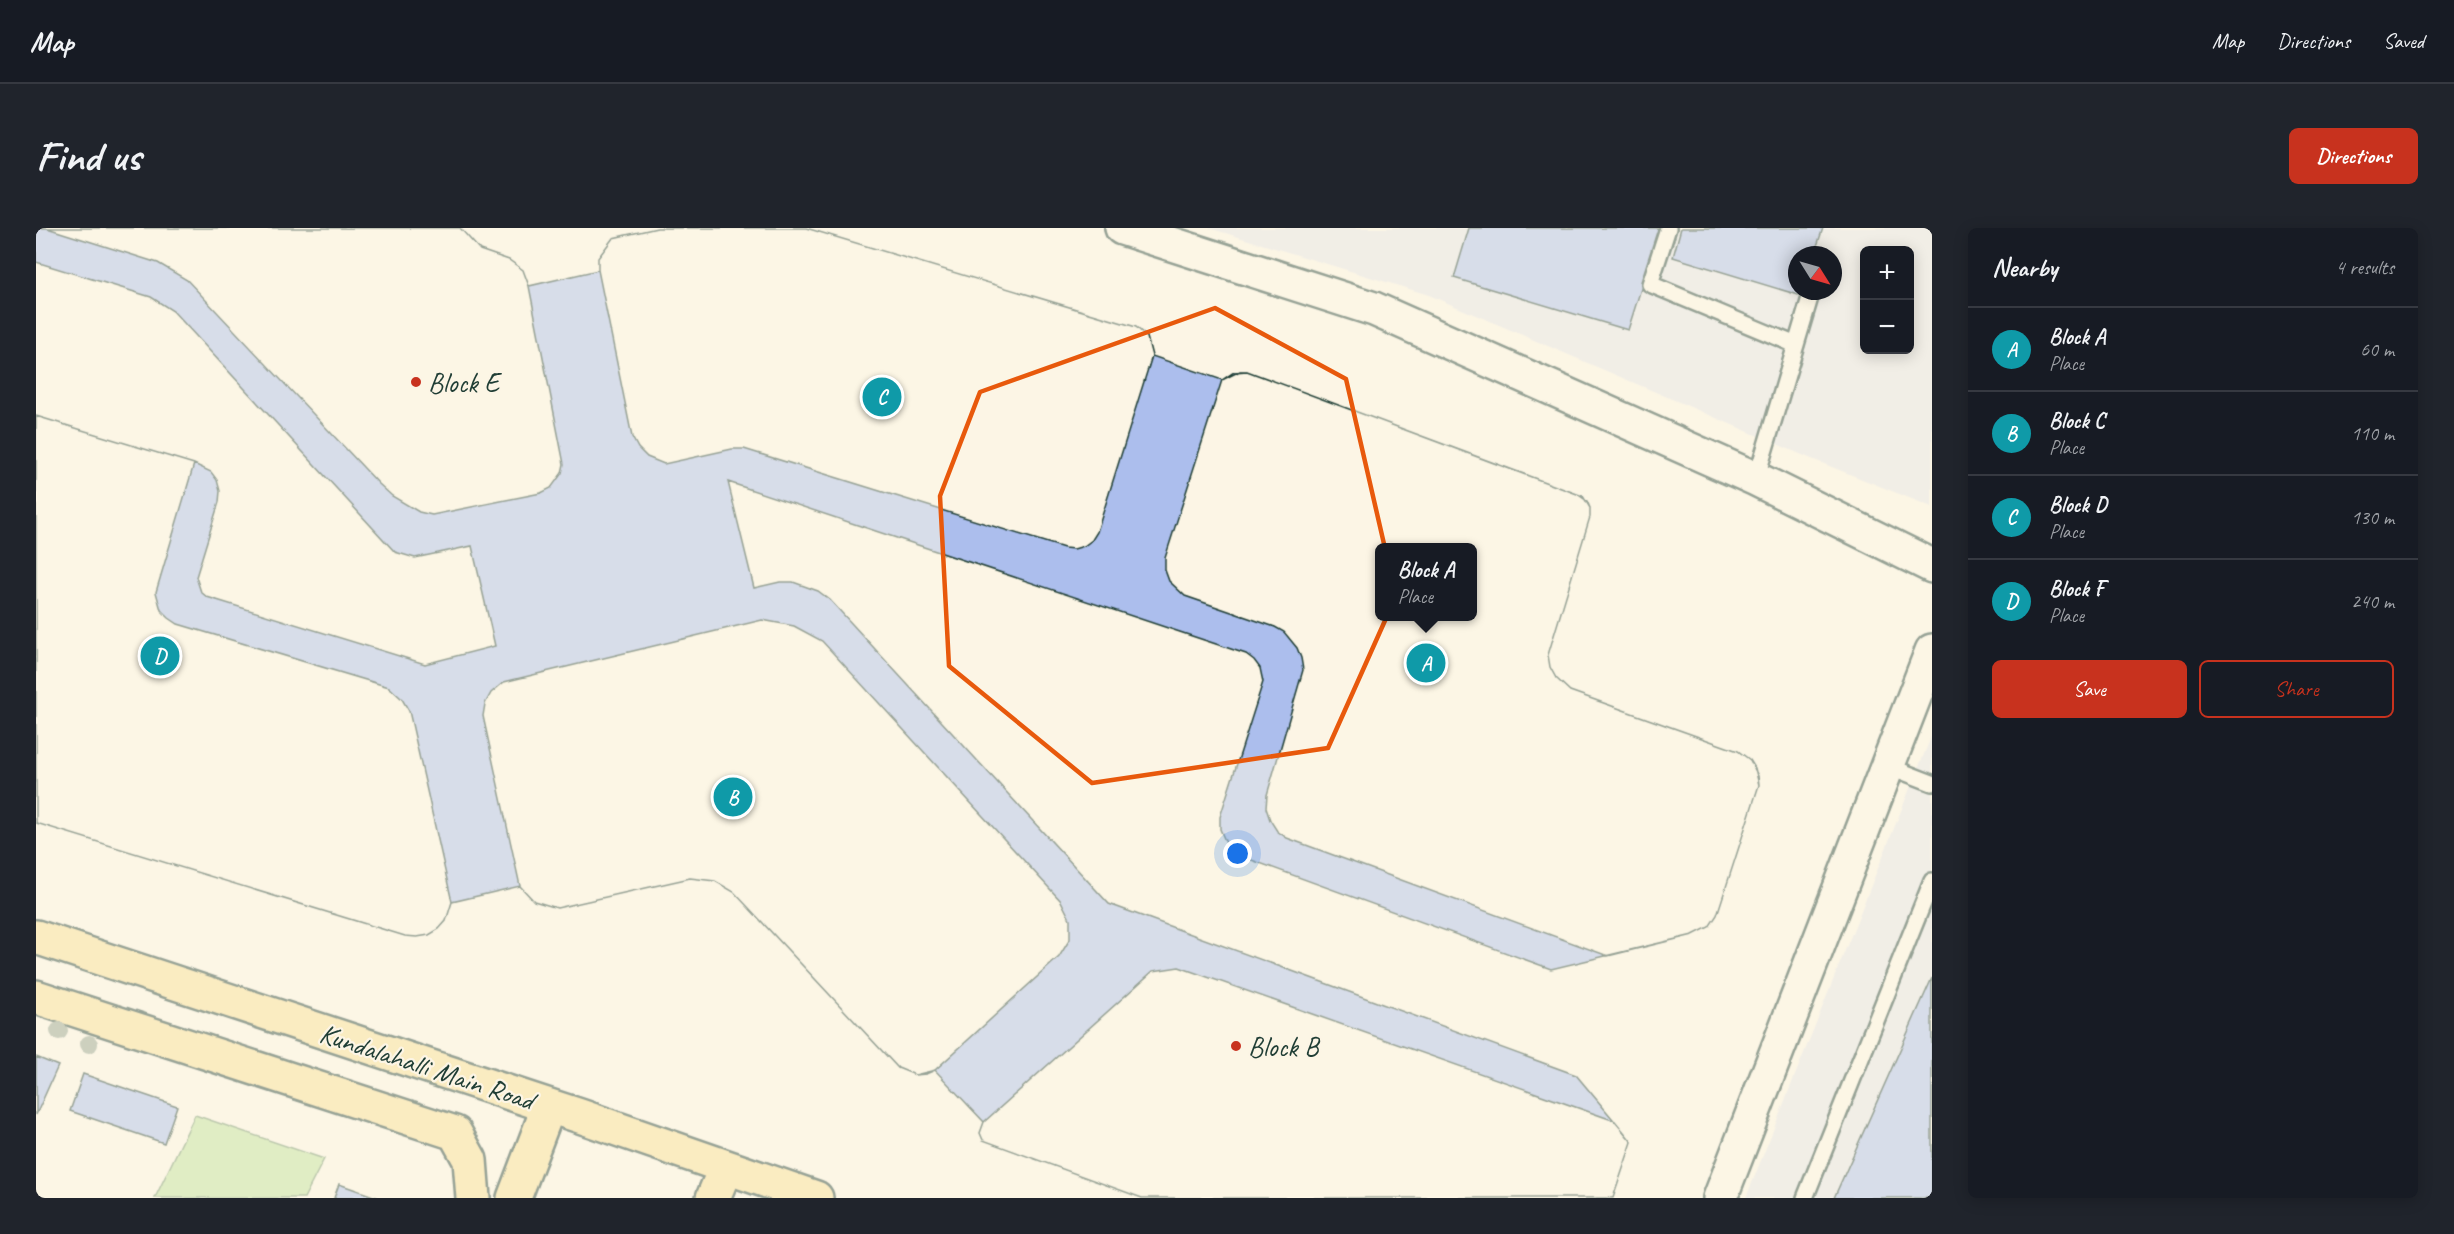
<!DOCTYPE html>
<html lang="en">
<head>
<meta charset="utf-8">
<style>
	body { margin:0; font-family:Caveat,sans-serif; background:#20242c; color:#f1f3f6 }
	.controls { position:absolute; right:18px; top:18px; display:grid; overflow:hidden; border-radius:9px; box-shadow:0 3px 15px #0003 }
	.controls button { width:54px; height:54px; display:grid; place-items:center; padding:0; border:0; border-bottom:2px solid #363941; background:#171b24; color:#f1f3f6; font:30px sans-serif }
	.compass { position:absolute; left:1752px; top:18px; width:54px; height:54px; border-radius:50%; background:#171b24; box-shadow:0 3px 15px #0003; rotate:127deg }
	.you { position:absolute; left:1202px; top:626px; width:21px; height:21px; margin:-15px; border:4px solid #fff; border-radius:50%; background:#1a73e8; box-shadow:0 0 0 9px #1a73e833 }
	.badge { display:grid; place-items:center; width:39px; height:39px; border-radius:50%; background:#c8321e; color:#fff; font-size:20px; font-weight:700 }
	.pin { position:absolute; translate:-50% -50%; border:3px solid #fff; box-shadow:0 2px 6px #0006 }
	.popup { position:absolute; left:1339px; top:315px; width:102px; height:78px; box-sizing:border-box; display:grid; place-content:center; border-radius:9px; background:#171b24; filter:drop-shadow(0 2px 4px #0005); font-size:20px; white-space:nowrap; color:#9ea1a6 }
	.popup b { font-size:22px; color:#f1f3f6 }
	.popup::after { content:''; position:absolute; left:50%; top:100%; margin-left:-12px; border:12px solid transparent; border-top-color:#171b24 }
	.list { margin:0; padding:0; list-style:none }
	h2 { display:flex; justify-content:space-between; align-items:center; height:78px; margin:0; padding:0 24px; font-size:26px }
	h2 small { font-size:20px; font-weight:400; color:#9ea1a6 }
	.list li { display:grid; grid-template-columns:39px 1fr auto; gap:18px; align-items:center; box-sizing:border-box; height:84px; padding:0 24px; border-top:2px solid #363941 }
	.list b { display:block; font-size:22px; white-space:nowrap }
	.list p { margin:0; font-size:20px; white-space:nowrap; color:#9ea1a6 }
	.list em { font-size:20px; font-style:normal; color:#9ea1a6 }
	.actions { display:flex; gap:12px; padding:18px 24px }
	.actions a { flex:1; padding:14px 0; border:2px solid #c8321e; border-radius:9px; text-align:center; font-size:21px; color:#c8321e }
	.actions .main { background:#c8321e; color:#fff }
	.map { position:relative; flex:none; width:1896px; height:970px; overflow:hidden; border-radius:9px }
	header { display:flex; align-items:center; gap:36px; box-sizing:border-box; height:84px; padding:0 30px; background:#171b24; border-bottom:2px solid #363941 }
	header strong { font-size:28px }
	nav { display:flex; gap:33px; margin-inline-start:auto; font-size:21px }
	.intro { display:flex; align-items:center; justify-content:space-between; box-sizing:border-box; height:144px; padding:0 36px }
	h1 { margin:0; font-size:42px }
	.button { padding:15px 27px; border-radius:9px; background:#c8321e; color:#fff; font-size:21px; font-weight:700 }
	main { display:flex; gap:36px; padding:0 36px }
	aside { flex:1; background:#171b24; border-radius:9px; box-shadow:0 3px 15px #0003 }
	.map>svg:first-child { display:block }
	.built { fill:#e4e4e7; fill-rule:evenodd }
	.green { fill:#bfe29c; stroke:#6f9068; stroke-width:1.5 }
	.building { fill:#acbeed; stroke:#1f3d34; stroke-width:1.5; fill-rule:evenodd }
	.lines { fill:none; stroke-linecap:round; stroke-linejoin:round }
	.service-casing { stroke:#1f3d34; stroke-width:20 }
	.tertiary-casing { stroke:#1f3d34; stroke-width:38 }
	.primary-casing { stroke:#1f3d34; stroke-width:38 }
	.service { stroke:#fcf5e5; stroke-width:15 }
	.tertiary { stroke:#fcf5e5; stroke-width:33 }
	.primary { stroke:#f9df96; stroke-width:33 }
	.tree { fill:#94a28f }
	.marked { fill:none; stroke:#e8590c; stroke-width:4.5; stroke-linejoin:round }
	.poi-dot { fill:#c8321e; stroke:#fcf5e5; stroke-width:2 }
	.labels { text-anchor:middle; stroke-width:4.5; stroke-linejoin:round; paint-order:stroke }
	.poi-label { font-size:28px; fill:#1f3d34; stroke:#fcf5e5; text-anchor:start }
	.street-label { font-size:28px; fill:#1f3d34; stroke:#fcf5e5 }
</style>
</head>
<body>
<header>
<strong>Map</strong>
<nav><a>Map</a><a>Directions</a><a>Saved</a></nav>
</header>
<div class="intro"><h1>Find us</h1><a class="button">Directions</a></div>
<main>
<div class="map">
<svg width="1896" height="970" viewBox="0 0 1896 970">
	<rect width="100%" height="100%" fill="#fcf5e5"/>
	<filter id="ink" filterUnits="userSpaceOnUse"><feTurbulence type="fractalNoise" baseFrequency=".0167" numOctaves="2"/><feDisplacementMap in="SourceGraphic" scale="12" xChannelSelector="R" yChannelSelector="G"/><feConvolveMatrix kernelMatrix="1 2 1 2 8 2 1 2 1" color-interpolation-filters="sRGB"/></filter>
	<g filter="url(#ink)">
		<!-- built -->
		<path class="built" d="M1173 0H1896V279L1776 231 1393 67ZM1828 22H1874V122H1828ZM1761 27H1797V63H1761Z
			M1896 507V970H1710L1879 548Z"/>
		<!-- green -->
		<path class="green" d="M159 887 288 931 268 970H119Z"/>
		<!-- building -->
		<path class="building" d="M0 0H424L444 22 473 32 487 42 493 58 562 42V30L577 10 621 0H770L1100 99 1111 109 1116 128 1186 152 1198 144 1211 143 1547 268 1554 280V289L1512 427 1514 439 1520 450 1534 463 1702 523 1714 532 1719 540 1723 557 1681 687 1673 699 1657 707 1515 741 1199 626 1192 620 1184 601V589L1227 454 1224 440 1218 432 1210 426 692 254 718 360 744 354H757L782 363 794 372 1073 676 1540 847 1596 914 1577 970H1106L947 912 944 905 948 894 899 842 879 847 862 840 698 664 679 653 654 650 521 680 498 673 484 658 416 674 410 693 403 701 393 707 381 709 369 708 0 595V188L158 236 175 244 181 252 184 263 183 274 160 349 165 364 171 369 389 436 459 418 436 318 379 330 359 324 137 83 115 69 0 34ZM1344 320H1436V388H1344Z
			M11 0H424L444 22 473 32 487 42 493 58 528 236 526 245 515 260 505 265 396 287 383 284 356 268 343 256 151 52 122 35Z
			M621 0H770L1100 99 1111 109 1116 128 1061 304 1056 312 1048 318 1038 321 1028 320 708 221H696L628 236 611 229 602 220 596 209 562 42V30L577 10Z
			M1433 0H1624L1592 102 1418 50Z
			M1645 0H1787L1778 27H1761V63H1767L1766 68 1637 29Z
			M1204 143H1211L1541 266 1551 273 1554 280V289L1512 427 1514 439 1520 450 1534 463 1702 523 1714 532 1722 548 1723 557 1681 687 1673 699 1657 707 1572 728 1251 610 1241 603 1234 592 1230 580 1231 567 1267 442 1265 430 1261 420 1248 404 1239 399 1149 368 1133 353 1129 342V330L1186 152ZM1344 320H1436V388H1344Z
			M0 188 158 236 120 364 125 382 133 390 142 396 353 459 366 471 373 483 376 496 416 674 410 693 403 701 393 707 381 709 369 708 0 595Z
			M726 392 758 398 786 413 1025 673 1034 691V711L1023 729 899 842 890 846 879 847 862 840 698 664 679 653 654 650 521 680 498 673 484 658 447 488 449 476 455 465 468 454 476 452Z
			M1143 739 1579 893 1596 914 1577 970H1106L947 912 944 905 948 894 1117 743Z
			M1896 750V970H1798Z
			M0 829 22 838 0 887Z
			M47 846 141 878 128 915 34 883Z
			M303 956 343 970H298Z"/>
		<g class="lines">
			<!-- service casing -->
			<g class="service-casing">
				<path id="service" d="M1632 0 1614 56 1760 117
					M1720 251 1776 63
					M1852 538 1896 555
					M1769 970 1896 653"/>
			</g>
			<!-- tertiary casing -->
			<g class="tertiary-casing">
				<path id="tertiary" d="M1086 0 1338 81 1720 251 1896 338
					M1684 970 1896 423"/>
			</g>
			<!-- primary casing -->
			<g class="primary-casing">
				<path id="primary" d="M0 709 544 888 780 970
					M0 769 419 905 434 932 437 970
					M478 970 513 878
					M677 970 690 939"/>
			</g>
			<!-- service -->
			<use href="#service" class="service"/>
			<!-- tertiary -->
			<use href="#tertiary" class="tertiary"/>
			<!-- primary -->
			<use href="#primary" class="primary"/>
		</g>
		<!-- trees -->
		<g class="tree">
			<circle cx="23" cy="803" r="9"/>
			<circle cx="53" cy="816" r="9"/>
		</g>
	</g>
	<!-- marked area -->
	<path d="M0 0H1896V970H0ZM1179 80 1310 151 1360 368 1292 520 1056 555 913 438 904 268 944 164Z" fill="#fcf5e5" fill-opacity=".55" fill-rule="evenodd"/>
	<path class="marked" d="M1179 80 1310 151 1360 368 1292 520 1056 555 913 438 904 268 944 164Z"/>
	<!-- markers -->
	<g class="poi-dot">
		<circle cx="380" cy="154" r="6"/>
		<circle cx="1200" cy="818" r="6"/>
	</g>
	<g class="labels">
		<!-- poi labels -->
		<g class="poi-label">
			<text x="392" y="164">Block E</text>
			<text x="1212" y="828">Block B</text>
		</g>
		<!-- street labels -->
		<g class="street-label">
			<text transform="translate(391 838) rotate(18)" y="10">Kundalahalli Main Road</text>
		</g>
	</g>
</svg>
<div class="controls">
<button>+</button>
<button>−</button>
</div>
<svg class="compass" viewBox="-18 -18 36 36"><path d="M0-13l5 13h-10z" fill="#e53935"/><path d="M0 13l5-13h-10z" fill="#9ea1a6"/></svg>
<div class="you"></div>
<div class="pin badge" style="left:1390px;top:435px;background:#0f9aa8">A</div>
<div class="popup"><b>Block A</b>Place</div>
<div class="pin badge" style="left:697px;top:569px;background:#0f9aa8">B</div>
<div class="pin badge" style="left:846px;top:169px;background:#0f9aa8">C</div>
<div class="pin badge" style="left:124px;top:428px;background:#0f9aa8">D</div>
</div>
<aside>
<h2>Nearby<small>4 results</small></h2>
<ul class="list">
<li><span class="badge" style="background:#0f9aa8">A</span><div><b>Block A</b><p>Place</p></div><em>60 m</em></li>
<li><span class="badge" style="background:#0f9aa8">B</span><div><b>Block C</b><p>Place</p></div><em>110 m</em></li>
<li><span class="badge" style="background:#0f9aa8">C</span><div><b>Block D</b><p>Place</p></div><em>130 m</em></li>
<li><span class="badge" style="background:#0f9aa8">D</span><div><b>Block F</b><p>Place</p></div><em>240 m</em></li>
</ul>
<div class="actions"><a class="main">Save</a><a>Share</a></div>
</aside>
</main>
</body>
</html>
